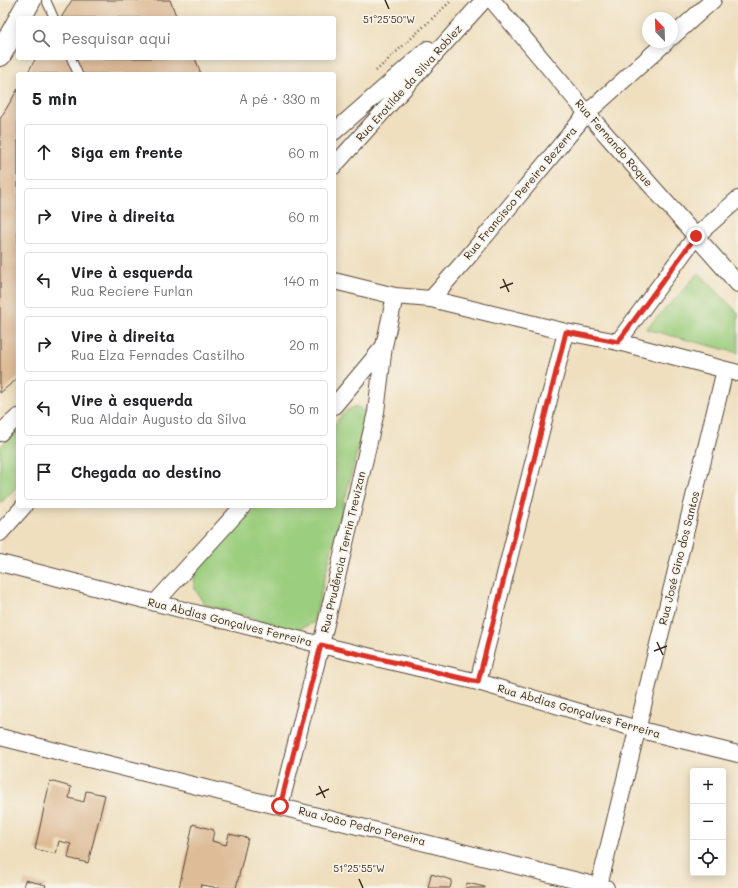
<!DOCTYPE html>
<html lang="pt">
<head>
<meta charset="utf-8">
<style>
	body { margin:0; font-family:Mali,sans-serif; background:#f6f6f6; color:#202124 }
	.controls { position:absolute; right:12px; bottom:12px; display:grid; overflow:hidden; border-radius:4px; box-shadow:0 2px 10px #0003 }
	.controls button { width:36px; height:36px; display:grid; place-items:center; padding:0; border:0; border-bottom:1px solid #e0e0e0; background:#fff; color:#202124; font:20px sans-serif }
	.compass { position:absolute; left:642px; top:12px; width:36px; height:36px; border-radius:50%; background:#fff; box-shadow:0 2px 10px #0003; rotate:337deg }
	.stop { position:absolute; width:12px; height:12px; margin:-9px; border:3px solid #d93025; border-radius:50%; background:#fff }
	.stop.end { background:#d93025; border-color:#fff; box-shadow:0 1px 4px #0008 }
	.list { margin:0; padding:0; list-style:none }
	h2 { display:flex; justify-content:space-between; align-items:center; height:52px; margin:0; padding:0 16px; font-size:17px }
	h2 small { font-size:13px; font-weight:400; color:#757577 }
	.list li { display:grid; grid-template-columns:26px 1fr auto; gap:12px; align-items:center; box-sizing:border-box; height:56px; margin:0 8px 8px; padding:0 8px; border:1px solid #e0e0e0; border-radius:4px }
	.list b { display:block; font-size:15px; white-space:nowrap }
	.list p { margin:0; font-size:13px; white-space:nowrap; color:#757577 }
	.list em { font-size:13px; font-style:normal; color:#757577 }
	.icon { flex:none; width:22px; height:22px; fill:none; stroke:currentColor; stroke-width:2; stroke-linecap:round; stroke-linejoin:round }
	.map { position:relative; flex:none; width:738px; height:888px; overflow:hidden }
	.search { position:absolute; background:#fff; box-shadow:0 2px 10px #0003; left:16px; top:16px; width:320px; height:44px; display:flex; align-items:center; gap:10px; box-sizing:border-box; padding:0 14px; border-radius:4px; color:#757577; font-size:15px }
	.panel { position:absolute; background:#fff; box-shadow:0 2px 10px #0003; left:16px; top:72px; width:320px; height:436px; border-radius:4px }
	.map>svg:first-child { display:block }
	.green { fill:#9bce7e; stroke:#6b7c4e }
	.building { fill:#debc98 }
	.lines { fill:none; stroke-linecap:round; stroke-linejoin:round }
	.lane-casing { stroke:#564536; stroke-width:10 }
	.street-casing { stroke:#564536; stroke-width:18 }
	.secondary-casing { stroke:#564536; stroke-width:24 }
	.path { stroke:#564536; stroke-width:2.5; stroke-dasharray:1 3; stroke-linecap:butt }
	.lane { stroke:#fff; stroke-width:8 }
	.street { stroke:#fff; stroke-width:16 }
	.secondary { stroke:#fff; stroke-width:22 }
	.route { stroke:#d93025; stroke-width:5 }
	.ticks { fill:none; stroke:#3b2a1e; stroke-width:1.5 }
	.labels { text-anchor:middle; stroke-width:3.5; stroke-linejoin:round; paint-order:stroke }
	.street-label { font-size:11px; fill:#3b2a1e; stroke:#f7f3e8 }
	.ticks-label { font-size:10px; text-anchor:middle; fill:#3b2a1e; stroke:#f7f3e8; stroke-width:3.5; stroke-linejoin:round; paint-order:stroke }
</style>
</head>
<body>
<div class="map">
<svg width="738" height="888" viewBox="0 0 738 888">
	<rect width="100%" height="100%" fill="#f7f3e8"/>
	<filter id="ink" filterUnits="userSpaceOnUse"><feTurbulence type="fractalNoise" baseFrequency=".025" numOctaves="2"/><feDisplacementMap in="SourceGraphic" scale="8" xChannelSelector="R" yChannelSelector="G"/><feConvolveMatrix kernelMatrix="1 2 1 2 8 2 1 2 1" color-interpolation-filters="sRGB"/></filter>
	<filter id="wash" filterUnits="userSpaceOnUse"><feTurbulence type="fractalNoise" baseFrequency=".012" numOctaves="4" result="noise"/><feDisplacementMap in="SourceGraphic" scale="16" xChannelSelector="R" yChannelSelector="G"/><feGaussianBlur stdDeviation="0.9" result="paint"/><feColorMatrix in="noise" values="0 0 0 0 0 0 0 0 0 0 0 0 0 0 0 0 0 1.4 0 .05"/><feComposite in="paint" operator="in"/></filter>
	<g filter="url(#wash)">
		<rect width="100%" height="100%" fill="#efdfbf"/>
		<!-- green -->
		<path class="green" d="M699 273 738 313V353L646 329Z
			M356 406 367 413 313 623 295 631 204 604 194 587 195 572 257 506H334V424L347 410Z
			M18 430V485L0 504V447Z"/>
		<g id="blocks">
			<!-- building -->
			<path class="building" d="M72 0H170L177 18H61Z
				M36 58H195L201 74H27Z
				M18 89V378L0 393V119Z
				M50 781 71 787 69 798 84 802 86 791 105 795 88 863 68 858 71 844 59 841 56 854 35 849Z
				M193 824 214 830 212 841 226 845 229 834 248 838 236 888H214V887L201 885 200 888H179Z
				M431 874 452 880 450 888H428Z
				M25 880 46 885 45 888H23Z
				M467 883 485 887V888H466Z"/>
		</g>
	</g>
	<g filter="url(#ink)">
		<use href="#blocks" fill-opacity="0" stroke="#564536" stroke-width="1"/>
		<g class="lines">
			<!-- lane casing -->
			<g class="lane-casing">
				<path id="lane" d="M46 0 54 18
					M71 58 78 74"/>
			</g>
			<!-- street casing -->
			<g class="street-casing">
				<path id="street" d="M492 0 587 113 738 284
					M672 37 713 0
					M334 132 428 49
					M334 166 484 0
					M334 281 395 296 431 299 566 332 618 342 738 373
					M431 299 468 257 587 113 666 42
					M618 342 696 236 738 199
					M334 406 384 346
					M0 433 18 417
					M0 533 24 506
					M0 563 321 645 478 682 637 729 738 754
					M155 603 243 506
					M478 682 566 332
					M0 737 606 888
					M280 806 321 645 376 412 384 346 395 296
					M599 886 725 370"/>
			</g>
			<!-- secondary casing -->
			<g class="secondary-casing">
				<path id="secondary" d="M20 18 30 0
					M0 55 18 22"/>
			</g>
			<!-- path -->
			<path class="path" d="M376 71 452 0"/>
			<!-- lane -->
			<use href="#lane" class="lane"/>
			<!-- street -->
			<use href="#street" class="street"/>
			<!-- secondary -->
			<use href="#secondary" class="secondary"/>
		</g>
	</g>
	<g class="lines" filter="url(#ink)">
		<!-- route -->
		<path class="route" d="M280 806 321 645 478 682 566 332 618 342 696 236"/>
	</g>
	<!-- ticks -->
	<path class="ticks" d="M385 0 389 9M503 279 509 292M500 288 513 283M657 642 663 655M654 651 667 646M319 786 325 798M316 795 329 789M359 879 363 888"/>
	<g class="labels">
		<!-- street labels -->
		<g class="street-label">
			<text transform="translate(409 83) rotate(-48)" y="4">Rua Erotilde da Silva Roblez</text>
			<text transform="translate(614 143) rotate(49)" y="4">Rua Fernando Roque</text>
			<text transform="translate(520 193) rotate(-50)" y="4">Rua Francisco Pereira Bezerra</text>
			<text transform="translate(343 552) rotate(-77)" y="4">Rua Prudência Terrin Trevizan</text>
			<text transform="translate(679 558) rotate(-76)" y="4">Rua José Gino dos Santos</text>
			<text transform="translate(230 622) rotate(14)" y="4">Rua Abdias Gonçalves Ferreira</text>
			<text transform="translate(579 711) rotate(16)" y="4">Rua Abdias Gonçalves Ferreira</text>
			<text transform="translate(362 826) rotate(14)" y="4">Rua João Pedro Pereira</text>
		</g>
	</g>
	<g class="ticks-label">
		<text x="389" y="23">51°25'50"W</text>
		<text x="359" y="872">51°25'55"W</text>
	</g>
</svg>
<div class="controls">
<button>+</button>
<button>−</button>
<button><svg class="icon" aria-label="locate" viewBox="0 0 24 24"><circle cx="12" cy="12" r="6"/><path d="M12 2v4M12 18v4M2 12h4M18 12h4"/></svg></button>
</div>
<svg class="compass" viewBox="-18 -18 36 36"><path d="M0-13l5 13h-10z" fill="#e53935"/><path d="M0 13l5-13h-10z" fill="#757577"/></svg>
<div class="stop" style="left:280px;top:806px"></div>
<div class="stop end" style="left:696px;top:236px"></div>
<div class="search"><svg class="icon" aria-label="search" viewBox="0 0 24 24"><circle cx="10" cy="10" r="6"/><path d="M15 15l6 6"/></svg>Pesquisar aqui</div>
<section class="panel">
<h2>5 min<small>A pé · 330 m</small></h2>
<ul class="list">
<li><svg class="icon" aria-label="ahead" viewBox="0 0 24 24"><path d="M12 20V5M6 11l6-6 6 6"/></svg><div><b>Siga em frente</b></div><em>60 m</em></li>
<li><svg class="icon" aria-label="right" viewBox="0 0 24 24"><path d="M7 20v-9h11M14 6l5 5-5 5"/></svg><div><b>Vire à direita</b></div><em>60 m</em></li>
<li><svg class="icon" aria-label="left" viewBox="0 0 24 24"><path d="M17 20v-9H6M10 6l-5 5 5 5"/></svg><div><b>Vire à esquerda</b><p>Rua Reciere Furlan</p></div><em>140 m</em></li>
<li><svg class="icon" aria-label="right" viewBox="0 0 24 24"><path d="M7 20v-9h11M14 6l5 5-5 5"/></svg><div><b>Vire à direita</b><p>Rua Elza Fernades Castilho</p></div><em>20 m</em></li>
<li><svg class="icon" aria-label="left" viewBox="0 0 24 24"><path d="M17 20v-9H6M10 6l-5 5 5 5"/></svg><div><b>Vire à esquerda</b><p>Rua Aldair Augusto da Silva</p></div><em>50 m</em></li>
<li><svg class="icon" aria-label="arrive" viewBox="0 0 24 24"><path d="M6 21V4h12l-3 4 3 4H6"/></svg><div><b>Chegada ao destino</b></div></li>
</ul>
</section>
</div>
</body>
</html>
